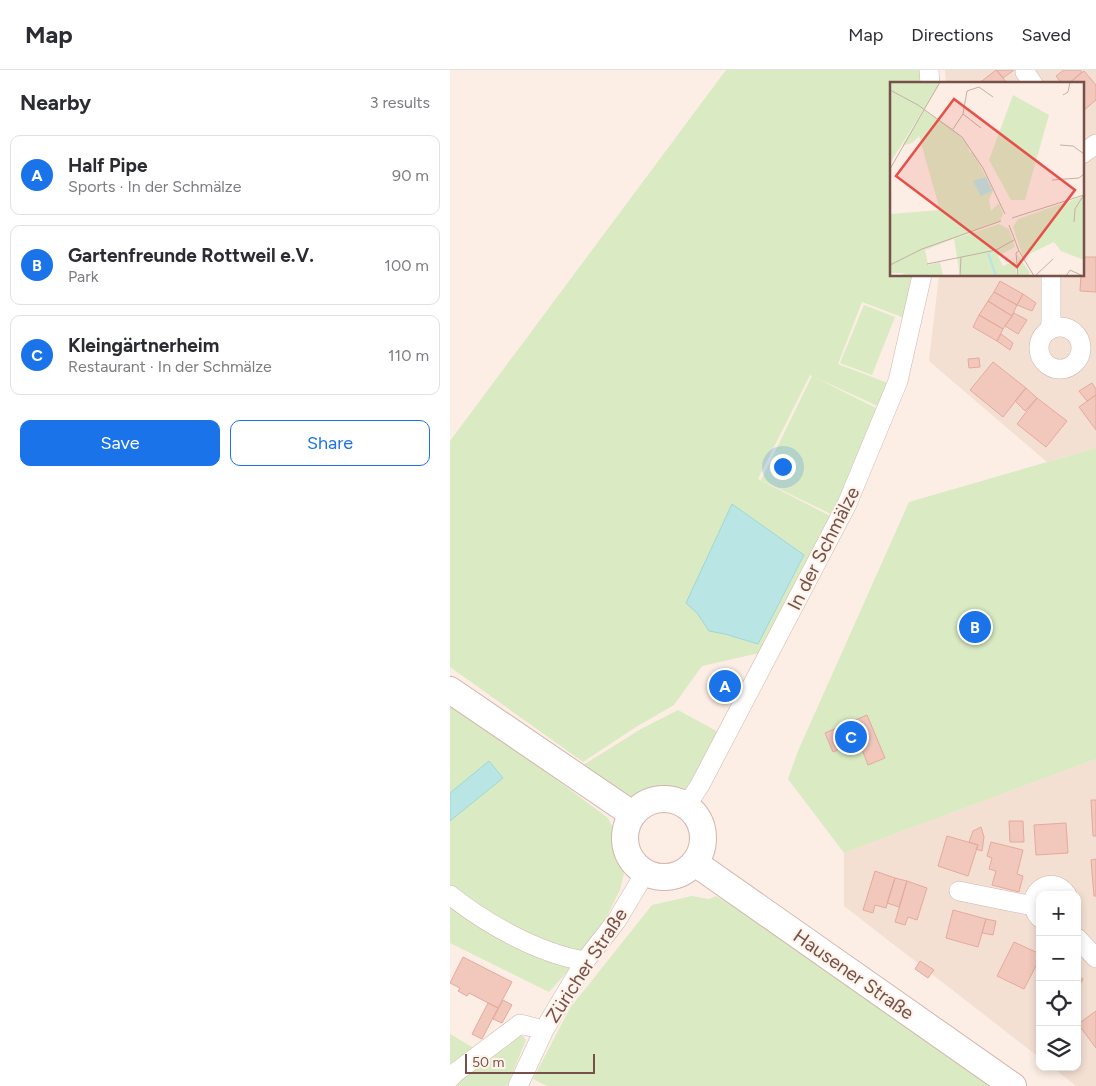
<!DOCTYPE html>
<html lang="en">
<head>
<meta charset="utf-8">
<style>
	body { margin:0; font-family:Figtree,sans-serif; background:#f7f7f7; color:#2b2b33 }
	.controls { position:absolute; right:15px; bottom:15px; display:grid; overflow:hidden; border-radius:10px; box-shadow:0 2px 8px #0003 }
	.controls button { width:45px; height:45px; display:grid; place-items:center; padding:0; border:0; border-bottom:1px solid #e1e1e2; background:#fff; color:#2b2b33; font:25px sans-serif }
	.scale { position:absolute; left:15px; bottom:12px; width:130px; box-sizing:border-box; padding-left:5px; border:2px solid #75514a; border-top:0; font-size:14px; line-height:18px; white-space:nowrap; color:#75514a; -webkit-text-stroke:4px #fff3ea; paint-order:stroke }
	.you { position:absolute; left:332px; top:396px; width:18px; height:18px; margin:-12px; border:4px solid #fff; border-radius:50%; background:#1a73e8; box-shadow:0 0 0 8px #1a73e833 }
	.badge { display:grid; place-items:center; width:32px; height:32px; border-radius:50%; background:#1a73e8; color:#fff; font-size:16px; font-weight:700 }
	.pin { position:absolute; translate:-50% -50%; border:2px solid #fff; box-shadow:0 1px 5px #0006 }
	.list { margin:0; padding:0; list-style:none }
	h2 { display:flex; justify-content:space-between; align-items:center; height:65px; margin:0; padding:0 20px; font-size:21px }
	h2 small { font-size:16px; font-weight:400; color:#7c7c81 }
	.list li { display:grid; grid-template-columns:32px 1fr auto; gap:15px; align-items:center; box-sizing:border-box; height:80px; margin:0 10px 10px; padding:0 10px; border:1px solid #e1e1e2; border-radius:10px }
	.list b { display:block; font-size:19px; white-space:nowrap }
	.list p { margin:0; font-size:16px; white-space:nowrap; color:#7c7c81 }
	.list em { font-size:16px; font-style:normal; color:#7c7c81 }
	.actions { display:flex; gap:10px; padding:15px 20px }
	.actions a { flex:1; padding:11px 0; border:1px solid #1a73e8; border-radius:10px; text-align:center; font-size:18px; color:#1a73e8 }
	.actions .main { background:#1a73e8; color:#fff }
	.icon { flex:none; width:28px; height:28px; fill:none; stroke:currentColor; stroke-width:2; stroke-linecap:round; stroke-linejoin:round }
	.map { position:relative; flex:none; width:646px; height:1016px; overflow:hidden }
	header { display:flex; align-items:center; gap:30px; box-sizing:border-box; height:70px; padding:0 25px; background:#fff; border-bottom:1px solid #e1e1e2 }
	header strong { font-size:24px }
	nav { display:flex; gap:28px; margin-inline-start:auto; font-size:18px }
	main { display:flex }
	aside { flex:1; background:#fff }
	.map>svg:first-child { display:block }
	.residential { fill:#f4dfd3 }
	.green { fill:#daeac3 }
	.water { fill:#b9e6e4; stroke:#9fd7d6 }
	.building { fill:#f2c7bc; stroke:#e4aa9c }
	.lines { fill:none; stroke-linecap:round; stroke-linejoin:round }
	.street-casing { stroke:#d0b6ae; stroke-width:20 }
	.secondary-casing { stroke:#d3b5ab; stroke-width:28 }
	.street { stroke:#fff; stroke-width:19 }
	.secondary { stroke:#fff; stroke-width:26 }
	.labels { text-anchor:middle; stroke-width:4.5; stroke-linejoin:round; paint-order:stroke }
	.street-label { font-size:19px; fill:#75514a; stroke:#fff3ea }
	.inset-river { fill:none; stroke:#b9e6e4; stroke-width:2.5 }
	.inset-road { fill:none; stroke:#c6afa6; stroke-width:1 }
	.view { fill:#e6504a; fill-opacity:0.15; stroke:#e6504a; stroke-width:2.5 }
	.inset-edge { fill:none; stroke:#75514a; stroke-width:2.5 }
</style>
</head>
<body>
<header>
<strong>Map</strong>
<nav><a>Map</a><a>Directions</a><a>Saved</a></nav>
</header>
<main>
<aside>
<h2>Nearby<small>3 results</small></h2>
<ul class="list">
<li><span class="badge">A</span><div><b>Half Pipe</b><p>Sports · In der Schmälze</p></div><em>90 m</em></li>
<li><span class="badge">B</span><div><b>Gartenfreunde Rottweil e.V.</b><p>Park</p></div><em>100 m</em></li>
<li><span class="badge">C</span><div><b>Kleingärtnerheim</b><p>Restaurant · In der Schmälze</p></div><em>110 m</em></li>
</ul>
<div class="actions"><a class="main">Save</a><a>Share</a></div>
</aside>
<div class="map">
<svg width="646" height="1016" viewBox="0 0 646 1016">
	<rect width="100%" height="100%" fill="#fceee4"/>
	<!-- residential -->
	<path class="residential" d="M495 0H646V378L597 392 479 291 489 205H632V14H496Z
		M646 689V1016H626L602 997H627V825H590V988L394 836V783Z"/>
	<!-- green -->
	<path class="green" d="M276 0H476L477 14H441V205H469L457 249 412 232 388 294 443 315 434 339 360 305 308 409 386 449 314 582 252 596 224 635 186 657 133 692 0 597V371Z
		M414 235 445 247 422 305 390 293Z
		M362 306 434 342 383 445 311 410Z
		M646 378V689L394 783 338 709 348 681 459 432Z
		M285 601 293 614 266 631 257 618Z
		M0 605 130 697 191 659 228 640 270 663 244 710 228 729C205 723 195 726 175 739L0 621Z
		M0 630 158 748 165 762 167 785 174 803 170 820 157 846 126 892 99 922 0 873Z
		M242 826 259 829 266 826 328 864 546 1016H97L83 1009 120 938 202 835Z
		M0 964 29 981 0 1004Z
		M65 964 72 965 76 970 57 1016H3Z"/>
	<!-- water -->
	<path class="water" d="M282 434 354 485 308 574 275 564 259 561 247 543 236 533Z
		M39 691 53 708 0 751V723Z"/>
	<!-- building -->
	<path class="building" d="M546 0 558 14H528Z
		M547 0H564L553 8Z
		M614 0H630L632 2 618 14H612L606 6Z
		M634 1 646 15V30L632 42V14H618Z
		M632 187H646V222L630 221Z
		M550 211 573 224 567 235 544 222Z
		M544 222 567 235 562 246 538 231Z
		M573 224 586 233 582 241 567 235Z
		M538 231 562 246 553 259 529 245Z
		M564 243 577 250 568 264 555 256Z
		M529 245 553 259 547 271 523 257Z
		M551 264 563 273 560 280 547 271Z
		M529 288 530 297 519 298 518 289Z
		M543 292 576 318 553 347 520 320Z
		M642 313 646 319V325L637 331 629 321Z
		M576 318 587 328 575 341 565 331Z
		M646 325V360L629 337Z
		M587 328 617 351 596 377 567 354Z
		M417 645 435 688 418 695 409 671 383 682 375 663Z
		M641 730H646V766H643Z
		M559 751H573L574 772H560Z
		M616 753 618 783 586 785 584 755Z
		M531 757 534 767 532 781 526 779 528 775 519 772 523 761Z
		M497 766 528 775 518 806 488 796Z
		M541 772 573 780 567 804 573 806 569 822 542 815 546 801 539 799 542 788 537 786Z
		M646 789V826H644L641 790Z
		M425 801 445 808 436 838 425 835 423 843 413 840Z
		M445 808 457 811 449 837 437 833Z
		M457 811 477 818 467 850 458 847 455 855 445 852Z
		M503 840 536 849 528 877 496 868Z
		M536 849 546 851 543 865 532 863Z
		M564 872 590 884V888L574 919 547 906Z
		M13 887 62 912 48 938 19 923 17 926 8 921 10 918 0 913Z
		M470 891 484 900 478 908 465 899Z
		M627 906 633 909 627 920Z
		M53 930 62 935 52 953 43 949Z
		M38 933 48 938 32 969 22 964Z
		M646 941V978L628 954Z"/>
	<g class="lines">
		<!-- street casing -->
		<g class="street-casing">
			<path id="street" d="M479 0 480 14
				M575 2 583 14
				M632 84 646 74
				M589 278a21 21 0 1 1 42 0a21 21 0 1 1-42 0Z
				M599 260 601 254V205
				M236 736 250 715 397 434 448 311 472 205
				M509 821 583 836
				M0 825C36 854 90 884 135 891
				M590 848C570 827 601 801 617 825
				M627 868 646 888
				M0 1008 5 1003 70 954 94 960
				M68 1016 94 960 135 891 167 850 195 803"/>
		</g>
		<!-- secondary casing -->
		<g class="secondary-casing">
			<path id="secondary" d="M0 620 182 744
				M175 768a39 39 0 1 1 78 0a39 39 0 1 1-78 0Z
				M245 793 563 1016"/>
		</g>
		<!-- street -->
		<use href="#street" class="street"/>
		<!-- secondary -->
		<use href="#secondary" class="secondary"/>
	</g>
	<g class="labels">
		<!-- street labels -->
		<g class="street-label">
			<text transform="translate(373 478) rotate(-63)" y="7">In der Schmälze</text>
			<text transform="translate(136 895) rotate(-57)" y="7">Züricher Straße</text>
			<text transform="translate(404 904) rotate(35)" y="7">Hausener Straße</text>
		</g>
	</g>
	<!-- overview -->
	<g transform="translate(440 12)">
		<rect width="194" height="194" fill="#fceee4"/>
		<path d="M0 0H51L0 81ZM123 13 159 33 135 118H121L99 78ZM34 28 63 47 77 62 80 71 83 70 103 109 99 118 101 129 109 121 113 132 110 139 35 168 38 183 50 180 53 194H10L15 191H0V132L50 128 29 54 22 61 12 64ZM194 114V178L171 169 164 160 133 175 123 145 128 137ZM109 142 119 147 125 165 108 174 113 184 125 179 127 194H70L64 157ZM127 172 140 191 137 194H129Z" fill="#daeac3"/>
		<path d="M96 95 102 109 91 114 83 99Z" fill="#b9e6e4"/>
		<path class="inset-river" d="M98 171 106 194"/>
		<path class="inset-road" d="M0 8 28 23 72 55 93 86 115 132M173 13 178 10 180 0M73 32 91 46M63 47 73 32 77 9 89 5 103 15M170 63 183 64 194 72M0 87 50 0M162 98 189 96 194 92M122 136 194 113M184 140 185 127 193 114M119 143 129 169 144 194M37 182 106 168 124 158M0 183 32 167 111 139M70 194 71 175M128 194 126 171 129 169M145 194 163 177M176 194 180 188 193 194"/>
		<path class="view" d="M64 17 185 108 127 185 6 94Z"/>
		<rect width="194" height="194" class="inset-edge"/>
	</g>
</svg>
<div class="controls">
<button>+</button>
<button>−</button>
<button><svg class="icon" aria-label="locate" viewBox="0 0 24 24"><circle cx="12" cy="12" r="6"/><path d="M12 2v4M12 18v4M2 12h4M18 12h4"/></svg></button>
<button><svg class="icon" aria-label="layers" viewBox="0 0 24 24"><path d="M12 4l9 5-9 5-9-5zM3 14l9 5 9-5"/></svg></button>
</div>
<div class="scale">50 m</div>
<div class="you"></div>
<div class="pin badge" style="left:275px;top:616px">A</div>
<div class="pin badge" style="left:525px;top:557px">B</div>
<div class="pin badge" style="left:401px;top:667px">C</div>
</div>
</main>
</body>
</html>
